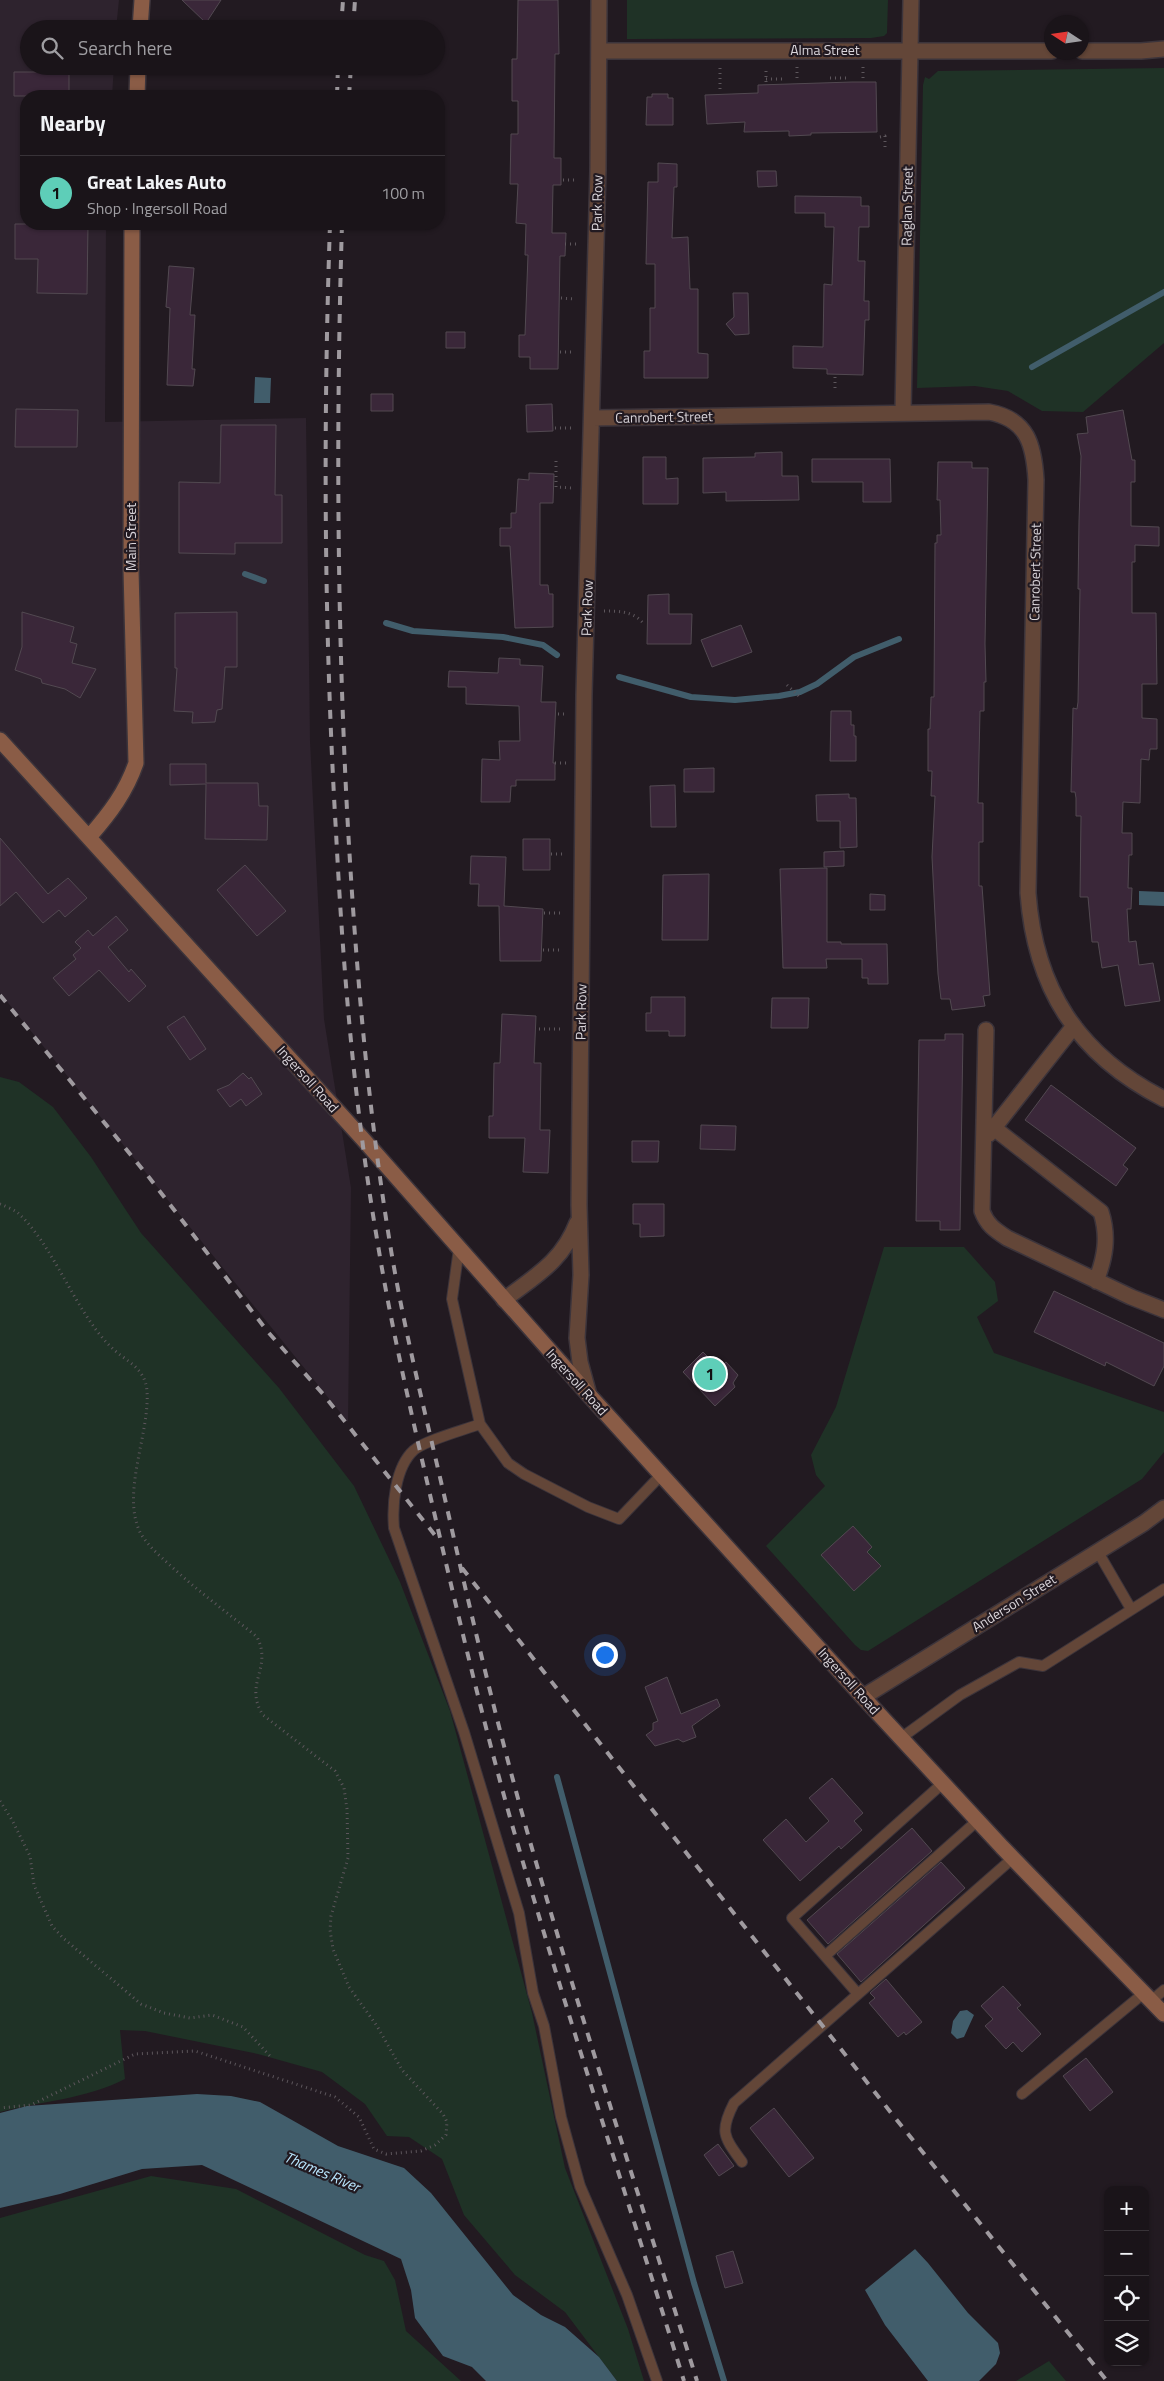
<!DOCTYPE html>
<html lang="en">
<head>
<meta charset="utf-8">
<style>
	body { margin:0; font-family:"Titillium Web",sans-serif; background:#272126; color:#f1f3f6 }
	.controls { position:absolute; right:15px; bottom:15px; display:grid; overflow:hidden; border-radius:10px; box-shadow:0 1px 4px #0004 }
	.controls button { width:45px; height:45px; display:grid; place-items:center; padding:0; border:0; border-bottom:1px solid #383338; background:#1a1419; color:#f1f3f6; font:25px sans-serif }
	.compass { position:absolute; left:1044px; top:15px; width:45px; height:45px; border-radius:50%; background:#1a1419; box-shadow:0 1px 4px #0004; rotate:282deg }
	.you { position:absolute; left:604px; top:1654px; width:18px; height:18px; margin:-12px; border:4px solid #fff; border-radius:50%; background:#1a73e8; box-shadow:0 0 0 8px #1a73e833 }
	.badge { display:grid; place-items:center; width:32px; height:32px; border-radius:50%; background:#5eceb8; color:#111; font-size:16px; font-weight:700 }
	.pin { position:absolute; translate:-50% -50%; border:2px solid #fff; box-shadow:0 1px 5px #0006 }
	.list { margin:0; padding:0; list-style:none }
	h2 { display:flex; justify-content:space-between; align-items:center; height:65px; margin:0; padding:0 20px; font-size:21px }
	h2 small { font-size:16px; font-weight:400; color:#9f9ea2 }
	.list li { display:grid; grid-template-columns:32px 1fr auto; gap:15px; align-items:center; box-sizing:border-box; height:75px; padding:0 20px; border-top:1px solid #383338 }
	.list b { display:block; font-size:19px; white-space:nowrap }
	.list p { margin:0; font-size:16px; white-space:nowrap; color:#9f9ea2 }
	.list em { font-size:16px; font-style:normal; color:#9f9ea2 }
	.icon { flex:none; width:28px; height:28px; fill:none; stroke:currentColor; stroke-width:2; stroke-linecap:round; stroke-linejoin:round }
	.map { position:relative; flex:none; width:1164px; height:2381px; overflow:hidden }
	.search { position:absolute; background:#1a1419; box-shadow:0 1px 4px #0004; left:20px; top:20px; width:425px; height:55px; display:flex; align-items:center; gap:12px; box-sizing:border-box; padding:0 18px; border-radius:28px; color:#9f9ea2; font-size:19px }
	.panel { position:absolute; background:#1a1419; box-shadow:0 1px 4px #0004; left:20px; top:90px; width:425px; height:140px; border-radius:20px }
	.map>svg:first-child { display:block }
	.built { fill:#2e232e }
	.green { fill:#1f3226 }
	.water { fill:#415d6b }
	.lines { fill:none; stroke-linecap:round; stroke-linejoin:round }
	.stream { stroke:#415d6b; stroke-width:6 }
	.building { fill:#3a2739; stroke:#524951 }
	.service-casing { stroke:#3c343b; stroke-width:12 }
	.minor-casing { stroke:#3c343b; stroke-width:18 }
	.secondary-casing { stroke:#3c343b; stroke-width:18 }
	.path { stroke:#5d565c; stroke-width:3; stroke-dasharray:1 4; stroke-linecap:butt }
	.service { stroke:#634638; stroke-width:10 }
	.minor { stroke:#634638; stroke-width:15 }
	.secondary { stroke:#8a5c46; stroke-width:15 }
	.rail { stroke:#9f9a9f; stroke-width:4; stroke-dasharray:9 9; stroke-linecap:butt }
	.labels { text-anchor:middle; stroke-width:4.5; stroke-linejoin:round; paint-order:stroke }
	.street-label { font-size:14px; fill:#d9d4d9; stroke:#221a21 }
	.water-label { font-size:15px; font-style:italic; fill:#bae7ff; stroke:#221a21 }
</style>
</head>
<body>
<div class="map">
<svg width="1164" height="2381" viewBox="0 0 1164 2381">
	<rect width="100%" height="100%" fill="#221a21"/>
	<!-- built -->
	<path class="built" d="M0 0H119L116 29H29V66H114L112 96H26V224H106L105 422 306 418 310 741 324 1019 351 1188 348 1422 0 993Z"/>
	<!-- green -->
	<path class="green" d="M627 0H888L887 33 884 36 871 38 627 39Z
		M1164 68V343L1083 412 1042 411 1008 391 975 386 917 388 923 85 925 77 929 79 938 71Z
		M0 1077 19 1082 53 1107 91 1157 141 1233 279 1388 354 1486 400 1582 450 1711 532 2013 565 2168 628 2329 644 2381H617L565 2312 515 2275 464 2215 442 2159 409 2137 387 2136 365 2104 322 2072 258 2054 145 2031 120 2030 125 2079C86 2099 42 2101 0 2112Z
		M884 1247H964L995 1282 998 1301 977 1317 994 1353 1164 1412V1452L1142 1479 868 1651 861 1650 855 1645 766 1546 825 1486 816 1475 811 1455 836 1407Z
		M151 2176 236 2189 365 2255 384 2261 395 2280 406 2331 461 2381H0V2218Z
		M1049 2361 1066 2381H1016Z"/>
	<!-- water -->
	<path class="water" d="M255 377 271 378 270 403H254Z
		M1139 891 1164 892V906L1139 905Z
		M967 2010 974 2015 964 2037 957 2039 951 2033 953 2021 960 2011Z
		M197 2094 231 2096 260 2102 338 2146 404 2168 431 2193 513 2295 541 2315 565 2327 599 2357 617 2381H486L472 2367 443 2356 415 2318 411 2290 401 2259 202 2165 142 2169 60 2194 0 2208V2113L27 2106Z
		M915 2249 928 2263 968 2313 998 2343 1000 2353 996 2364 979 2381H928L885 2325 865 2290Z"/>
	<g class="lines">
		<!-- stream -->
		<path class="stream" d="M1032 367 1164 292
			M245 574 264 581
			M386 623 413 631 503 637 543 645 557 655
			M619 677 691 697 735 700 779 696 800 692 817 684 854 657 899 639
			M557 1777 694 2283 724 2381"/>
	</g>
	<!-- building -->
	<path class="building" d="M182 0H221L206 23Z
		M518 0H558L559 54H555L554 158H561V185H553L552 233H566L565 256H560L558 369H530V357H519V335H525L528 255H525L526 224 516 223 518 184H510L511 134H518V101H512V59H517Z
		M14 72H69V96H14Z
		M852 82H876L877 132 811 133V135L789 136V131L744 132 745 122 707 124 705 95 758 93V85Z
		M652 94H668V98H673V125H646L647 97H652Z
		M658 163 677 164V187H674L672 238 688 237 690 289H698V353L708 354V378H644V351H650V308H655V264H646L648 182H658Z
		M757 171H776L777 186 758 187Z
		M795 196 861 197V206H869V227H859L858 261H865L864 301H869V320H865L863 375 827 374V369L793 368V346L823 347 824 284 832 285 834 227H825V213H795Z
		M15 224H88L87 294 37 293 38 259H15Z
		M169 266 194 268 190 315H195L192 369H195L193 386 167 385 170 308 166 307Z
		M733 293H748L749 334 735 335 726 324 734 317Z
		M446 332H465V348H446Z
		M371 394H393V411H371Z
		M552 404 553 431 527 432 526 405Z
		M16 409 78 410 77 447H15Z
		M1123 410 1132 460H1135V482H1131V526L1159 527V546L1135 545V562H1132V613H1156L1157 684H1142V718L1157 719V749H1150L1149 760 1141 759 1140 803 1123 802 1122 833H1132V855H1129L1128 888H1132L1131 909H1127L1129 942 1136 941 1139 965 1153 963 1160 1001 1125 1006 1118 965 1102 968 1098 942H1092L1088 897H1080L1081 816H1076V798L1075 792H1071L1073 708 1077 709 1078 702 1080 589H1078L1079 522 1081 456 1077 434 1088 433 1086 417Z
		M221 425H276L275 495H282V543H235V554L179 553V482L220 483Z
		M782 452V476H798L799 500 726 501V492L703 493V458L755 457V453Z
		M643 457H666V479L678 478V504H643Z
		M812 459H890L891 502H863V482H812Z
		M938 462H972V468H988L985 644 986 682H984V711H980L978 803H983V842H979V886H982L990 995 983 996 985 1006 952 1010 950 999H941L938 974 932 857 935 796H931L932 771H928V729H930L931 697H934L935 543H937V535H941L940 500H937Z
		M529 473 554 474 553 503H540V585H548L549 594H553V627L515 628 510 546H500V528H511V513H516L518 479 529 480Z
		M669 594V614H692L691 644H647L648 595Z
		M22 612 74 627 70 642 77 644 72 663 96 669 80 698 65 689 42 683 41 679 15 670 22 647Z
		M237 612V667H225L222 709 217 710 215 722 192 723 193 712 174 711 177 668H175V613Z
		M741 625 752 652 712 667 701 640Z
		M499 658 520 659V665L543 666 541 702H556L553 763H555V780H516V786H511L510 802H481L482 759 500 760 499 741H520L519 706 466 704V687H448L449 671 498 673Z
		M831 711H851V725H854V736H856V761H830Z
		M170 764H206V783H258L259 806H268L267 840 205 839 206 784 170 785Z
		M714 768V792H684V769Z
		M675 785 676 827H651L650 786Z
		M849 794V798H856L857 847 840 848V821H817L816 795Z
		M0 838 48 894 68 878 87 898 65 917 59 910 43 923 16 892 0 906Z
		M523 839H550V870H523Z
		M844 851V866L824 867V852Z
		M471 856 506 857 504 906 543 909 541 961H500L499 906H478L479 884H470Z
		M245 865 286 911 257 936 217 890Z
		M827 868V942H841V944H887L888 984H868V978H862V959H826L827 968H783L780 869Z
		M709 874 708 940H662L663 875Z
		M870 894 885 895V910H870Z
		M116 916 128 930 108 947 129 972 131 969 146 986 129 1002 99 970 69 996 53 978 76 959 73 955 81 948 75 942 88 930 93 936Z
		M651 997H685V1036H669V1031H646V1013H651Z
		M772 998H809L808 1028H771Z
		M502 1014 536 1016 534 1063H541L540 1130H550L548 1173 523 1172 525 1138H489V1116H493L494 1063H500Z
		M184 1016 206 1049 190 1060 167 1027Z
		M945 1034H963L960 1230H940V1221H916L919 1040H945Z
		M243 1073 249 1079 251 1077 262 1094 246 1106 241 1099 230 1107 217 1090 229 1085Z
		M1051 1085 1136 1148 1123 1165 1128 1169 1116 1186 1025 1120Z
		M701 1125 736 1126 735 1150 700 1149Z
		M632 1141H659L658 1162H632Z
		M633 1204H664V1236L640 1237V1224H633Z
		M1054 1291 1164 1343V1366L1154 1386 1106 1362 1105 1366 1034 1332Z
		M703 1352 719 1368 726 1362 738 1375 733 1383 735 1387 715 1406 683 1372Z
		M853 1526 872 1547 867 1552 881 1566 854 1591 821 1555Z
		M667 1677 681 1714 717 1699 720 1706 692 1726 696 1737 683 1742 678 1739 655 1746 646 1735 653 1730V1723L658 1721 645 1687Z
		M832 1778 863 1813 854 1821 862 1830 841 1849 839 1846 800 1881 763 1840 786 1819 806 1842 829 1821 809 1798Z
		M912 1828 932 1851 828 1944 807 1920Z
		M941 1862 965 1888 861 1982 837 1954Z
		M886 1979 922 2022 906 2035 904 2032 898 2037 869 2003 875 1998 870 1993Z
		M1003 1986 1021 2005 1017 2008 1041 2034 1022 2052 1013 2042 1006 2049 985 2026 993 2019 981 2006Z
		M1086 2058 1113 2092 1090 2111 1063 2076Z
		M774 2108 814 2158 789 2177 750 2128Z
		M718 2144 734 2166 719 2176 704 2155Z
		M733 2251 743 2283 725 2288 716 2256Z"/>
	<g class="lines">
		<!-- service casing -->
		<g class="service-casing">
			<path id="service" d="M459 1248 452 1299 480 1424 508 1463 524 1474 588 1507 619 1519 662 1474
				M480 1424C464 1430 426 1440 414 1450 395 1467 392 1505 394 1528L464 1732 519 1913 533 1993 544 2026 561 2117 580 2186 627 2295 657 2381
				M1098 1552 1131 1609
				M901 1738 960 1695 1019 1662 1043 1666 1164 1589
				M825 1956 977 1821
				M858 1994 792 1918 943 1783
				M1151 2001 1164 1990
				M1022 2094 1144 1993
				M742 2162C724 2137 719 2132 734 2103L1013 1858"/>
		</g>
		<!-- minor casing -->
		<g class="minor-casing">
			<path id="minor" d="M599 51H1052
				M1082 51H1141L1164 49
				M903 412 911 0
				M592 418 989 412C1028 419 1034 446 1036 480L1028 893C1035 989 1078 1055 1164 1099
				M986 1030 982 1211C987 1225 995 1230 1007 1238L1131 1297 1164 1310
				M994 1128 1101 1212C1109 1237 1105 1258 1096 1281
				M989 1134 1074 1026
				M504 1300C535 1276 562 1262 577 1223
				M589 1395 580 1362 577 1338 581 1275 579 1205 584 695 598 170 599 0
				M863 1697 1144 1523 1164 1508"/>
		</g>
		<!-- secondary casing -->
		<g class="secondary-casing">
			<path id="secondary" d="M140 29 142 0
				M137 96 138 66
				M0 740 362 1138 589 1395 863 1697 1002 1847 1164 2014
				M90 836C110 813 126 792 136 763L131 570 132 224"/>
		</g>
		<!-- path -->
		<path class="path" d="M797 67V82
			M863 67V81
			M720 68V91
			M830 78H847
			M766 79H783
			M766 82V68
			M880 137 885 136V148
			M563 180H577
			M565 244H576
			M561 298 574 299
			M560 352H574
			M835 377V389
			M555 428H572
			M556 461V487L572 488
			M604 611C618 611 633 611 643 623
			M787 685 800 697
			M558 714H567
			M555 763H567
			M551 854H565
			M544 913H564
			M543 950H563
			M539 1029H561
			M0 1204C5 1206 12 1209 17 1212 54 1245 74 1310 110 1346 124 1361 145 1366 147 1391 150 1434 120 1495 141 1534 149 1547 161 1557 172 1567 199 1592 228 1613 257 1637 273 1668 243 1684 263 1715L335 1771 344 1788 347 1809 348 1858 331 1916 330 1930 333 1949 349 1987 377 2026 402 2070 443 2114 447 2122 446 2135 435 2145 421 2151 386 2154 374 2149 359 2117 335 2097 195 2051 135 2054 31 2105 0 2108
			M0 1801 12 1820 30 1856 34 1885 52 1926 63 1938 141 2004 164 2013 190 2018 212 2015 243 2027 270 2056"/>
		<!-- service -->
		<use href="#service" class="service"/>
		<!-- minor -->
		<use href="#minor" class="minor"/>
		<!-- secondary -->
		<use href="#secondary" class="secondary"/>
		<!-- rail -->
		<path class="rail" d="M341 29 343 0
			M353 29 355 0
			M337 96 338 66
			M349 96 351 66
			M330 224C323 427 324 629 336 832 343 968 354 1104 377 1239 391 1326 411 1412 431 1499 456 1606 481 1714 511 1821 565 2009 626 2194 684 2381
			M342 224C336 419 337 614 347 810 355 957 367 1104 391 1250 405 1334 426 1416 445 1499 470 1610 496 1721 527 1831 580 2016 640 2198 697 2381
			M0 995 148 1176 268 1332 323 1394 438 1539
			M462 1568 892 2114 1107 2381"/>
	</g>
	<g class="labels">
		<!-- street labels -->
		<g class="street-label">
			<text x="825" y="55">Alma Street</text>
			<text transform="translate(597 203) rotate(-89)" y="5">Park Row</text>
			<text transform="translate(907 206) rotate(-89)" y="5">Raglan Street</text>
			<text transform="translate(664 417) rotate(-1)" y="5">Canrobert Street</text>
			<text transform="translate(131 537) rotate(-90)" y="5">Main Street</text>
			<text transform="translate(1035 572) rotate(-89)" y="5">Canrobert Street</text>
			<text transform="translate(587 608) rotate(-88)" y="5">Park Row</text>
			<text transform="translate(581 1012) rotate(-89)" y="5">Park Row</text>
			<text transform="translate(308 1079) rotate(48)" y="5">Ingersoll Road</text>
			<text transform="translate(577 1382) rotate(48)" y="5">Ingersoll Road</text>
			<text transform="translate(1014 1603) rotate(-32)" y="5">Anderson Street</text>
			<text transform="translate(849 1681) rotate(48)" y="5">Ingersoll Road</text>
		</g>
		<!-- water labels -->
		<g class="water-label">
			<text transform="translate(322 2172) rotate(23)" y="5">Thames River</text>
		</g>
	</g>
</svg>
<div class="controls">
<button>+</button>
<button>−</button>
<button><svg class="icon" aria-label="locate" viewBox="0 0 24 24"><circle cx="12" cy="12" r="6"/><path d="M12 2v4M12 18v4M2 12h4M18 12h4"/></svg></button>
<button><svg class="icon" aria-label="layers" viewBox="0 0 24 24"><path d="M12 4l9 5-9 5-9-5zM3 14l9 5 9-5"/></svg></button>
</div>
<svg class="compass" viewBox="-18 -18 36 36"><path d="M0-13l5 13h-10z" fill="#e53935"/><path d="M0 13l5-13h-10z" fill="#9f9ea2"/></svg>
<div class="you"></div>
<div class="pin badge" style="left:710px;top:1374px">1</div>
<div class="search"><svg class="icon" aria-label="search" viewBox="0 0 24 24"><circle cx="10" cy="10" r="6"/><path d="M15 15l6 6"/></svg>Search here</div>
<section class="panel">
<h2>Nearby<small></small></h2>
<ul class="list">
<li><span class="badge">1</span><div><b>Great Lakes Auto</b><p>Shop · Ingersoll Road</p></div><em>100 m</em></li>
</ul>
</section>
</div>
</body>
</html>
